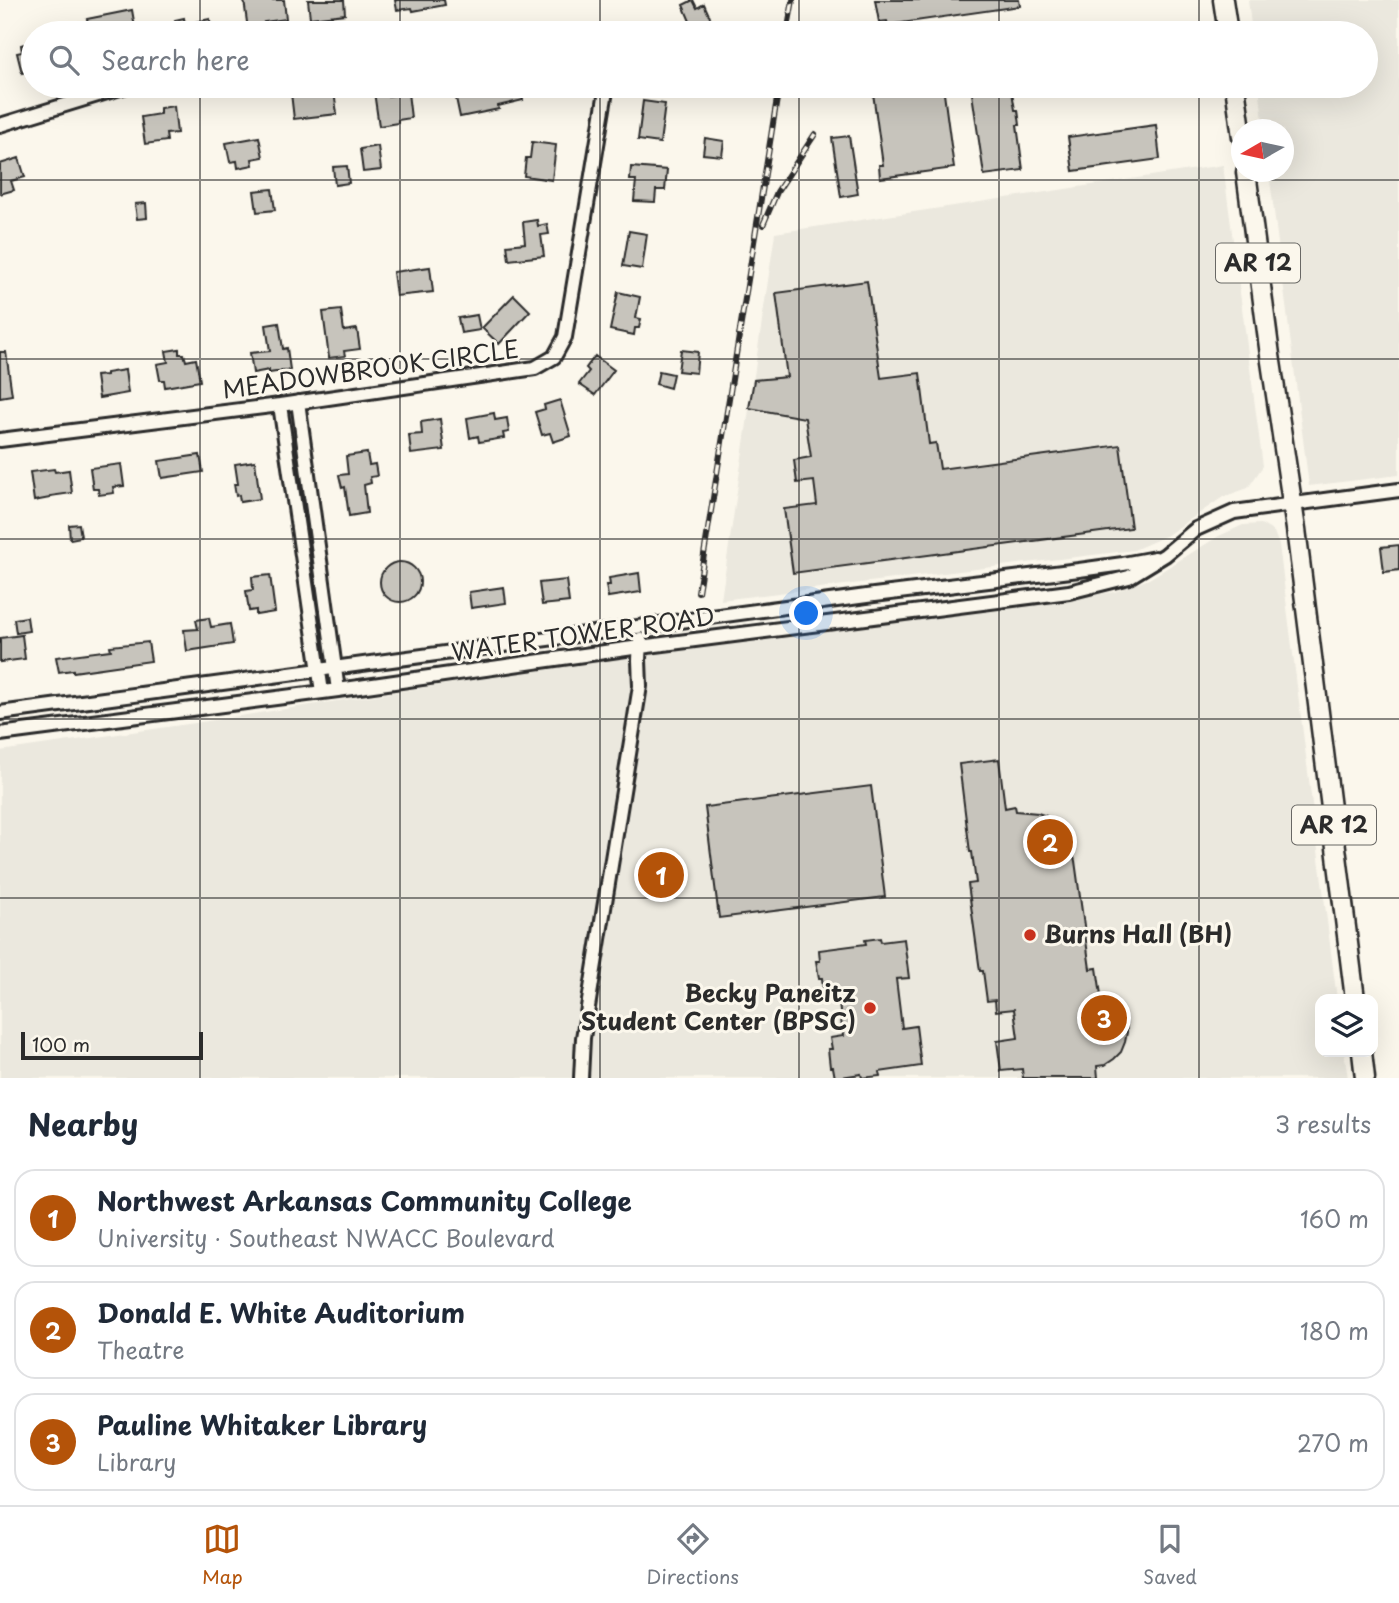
<!DOCTYPE html>
<html lang="en">
<head>
<meta charset="utf-8">
<style>
	body { margin:0; font-family:"Playpen Sans",sans-serif; background:#f6f6f7; color:#1f2937 }
	.controls { position:absolute; right:21px; bottom:21px; display:grid; overflow:hidden; border-radius:14px; box-shadow:0 7px 28px #0002 }
	.controls button { width:63px; height:63px; display:grid; place-items:center; padding:0; border:0; border-bottom:2px solid #e0e1e3; background:#fff; color:#1f2937; font:35px sans-serif }
	.compass { position:absolute; left:1231px; top:119px; width:63px; height:63px; border-radius:50%; background:#fff; box-shadow:0 7px 28px #0002; rotate:261deg }
	.scale { position:absolute; left:21px; bottom:18px; width:182px; box-sizing:border-box; padding-left:7px; border:4px solid #2b2b2b; border-top:0; font-size:19px; line-height:24px; white-space:nowrap; color:#2b2b2b; -webkit-text-stroke:5px #fbf7ec; paint-order:stroke }
	.you { position:absolute; left:807px; top:614px; width:24px; height:24px; margin:-18px; border:5px solid #fff; border-radius:50%; background:#1a73e8; box-shadow:0 0 0 10px #1a73e833 }
	.badge { display:grid; place-items:center; width:46px; height:46px; border-radius:50%; background:#b45309; color:#fff; font-size:23px; font-weight:700 }
	.pin { position:absolute; translate:-50% -50%; border:4px solid #fff; box-shadow:0 2px 7px #0006 }
	.list { margin:0; padding:0; list-style:none }
	h2 { display:flex; justify-content:space-between; align-items:center; height:91px; margin:0; padding:0 28px; font-size:30px }
	h2 small { font-size:23px; font-weight:400; color:#747a83 }
	.list li { display:grid; grid-template-columns:46px 1fr auto; gap:21px; align-items:center; box-sizing:border-box; height:98px; margin:0 14px 14px; padding:0 14px; border:2px solid #e0e1e3; border-radius:21px }
	.list b { display:block; font-size:26px; white-space:nowrap }
	.list p { margin:0; font-size:23px; white-space:nowrap; color:#747a83 }
	.list em { font-size:23px; font-style:normal; color:#747a83 }
	.icon { flex:none; width:38px; height:38px; fill:none; stroke:currentColor; stroke-width:2; stroke-linecap:round; stroke-linejoin:round }
	.map { position:relative; flex:none; width:1399px; height:1078px; overflow:hidden }
	.search { position:absolute; background:#fff; box-shadow:0 7px 28px #0002; left:21px; right:21px; top:21px; height:77px; display:flex; align-items:center; gap:18px; box-sizing:border-box; padding:0 24px; border-radius:38px; color:#747a83; font-size:26px }
	.sheet { height:427px; background:#fff }
	nav { display:flex; justify-content:space-around; align-items:center; box-sizing:border-box; height:98px; border-top:2px solid #e0e1e3; background:#fff; font-size:19px; color:#747a83 }
	nav a { display:grid; justify-items:center; gap:4px }
	nav .on { color:#b45309 }
	.map>svg:first-child { display:block }
	.built { fill:#ebe8de }
	.building { fill:#c7c4bc; stroke:#2b2b2b; stroke-width:2 }
	.lines { fill:none; stroke-linecap:round; stroke-linejoin:round }
	.minor-casing { stroke:#2b2b2b; stroke-width:18 }
	.highway-casing { stroke:#2b2b2b; stroke-width:23 }
	.minor { stroke:#fbf7ec; stroke-width:12 }
	.highway { stroke:#fbf7ec; stroke-width:18 }
	.rail-casing { stroke:#2b2b2b; stroke-width:6 }
	.rail { stroke:#fbf7ec; stroke-width:3.5; stroke-dasharray:10; stroke-linecap:butt }
	.grid { fill:none; stroke:#2b2b2b; stroke-width:2; stroke-opacity:0.55 }
	.poi-dot { fill:#c8321e; stroke:#fbf7ec; stroke-width:2.5 }
	.labels { text-anchor:middle; stroke-width:6; stroke-linejoin:round; paint-order:stroke }
	.shield { fill:#fbf7ec; stroke:#696865; stroke-width:2 }
	.shield-label { font-size:23px; font-weight:bold; fill:#2b2b2b }
	.street-label { font-size:24px; fill:#2b2b2b; stroke:#fbf7ec }
	.poi-label { font-size:24px; font-weight:bold; fill:#2b2b2b; stroke:#fbf7ec; text-anchor:start }
</style>
</head>
<body>
<div class="map">
<svg width="1399" height="1078" viewBox="0 0 1399 1078">
	<rect width="100%" height="100%" fill="#fbf7ec"/>
	<filter id="ink" filterUnits="userSpaceOnUse"><feTurbulence type="fractalNoise" baseFrequency=".0143" numOctaves="2"/><feDisplacementMap in="SourceGraphic" scale="14" xChannelSelector="R" yChannelSelector="G"/><feConvolveMatrix kernelMatrix="1 2 1 2 8 2 1 2 1" color-interpolation-filters="sRGB"/></filter>
	<g filter="url(#ink)">
		<!-- built -->
		<path class="built" d="M1248 0H1399V475L1309 486 1269 172H1284V130L1264 129 1259 86H1366V33H1252Z
			M1223 165 1263 466 1248 488 1223 497 1166 536 1134 550 721 600 775 233Z
			M1261 524 1274 532 1279 545 1337 999H1320V1052H1344L1348 1078H0V751L195 723 614 658 1114 592 1149 579 1219 536 1243 525Z"/>
		<!-- building -->
		<path class="building" d="M244 0H284L286 19 264 22 265 27 248 30Z
			M308 0H344L345 14 310 18Z
			M395 0H444L445 5 413 11 412 8 397 10Z
			M693 0 697 8 704 4 717 33H695L683 5Z
			M875 0H1019L1020 6 888 25 887 21 879 22Z
			M132 10 136 33H90L87 19Z
			M184 18 185 24 210 19 212 33H161L160 28 176 26 175 20Z
			M33 42V70L22 73 17 53 22 52 21 45Z
			M495 86H520L523 100 498 106 499 109 460 117 456 98 496 91Z
			M872 86H943L954 168 880 178 879 165H883Z
			M982 86H1011L1015 110H1018L1020 125H1017L1023 170 984 175 971 87Z
			M323 89 324 93 334 91 337 114 294 119 291 93Z
			M388 90V96L408 93 411 118 398 120V123L379 126 374 92Z
			M643 101 665 104 660 143 638 140Z
			M174 106 177 133 166 134 167 141 145 144 141 117 160 114V108Z
			M1156 125 1160 159 1073 171 1068 137Z
			M849 136 858 194 841 197 832 138Z
			M259 137 263 157 252 159 253 165 238 168 237 161 230 162 226 143Z
			M705 138 724 141 722 156 703 154Z
			M532 142 556 145 552 180 524 176 526 158H530Z
			M378 146 381 170 363 172 360 149Z
			M19 158 25 177 11 181 14 190 0 194V164Z
			M347 166 349 183 335 185 333 167Z
			M631 167 667 170 665 190H656L655 202 634 201 636 180H630Z
			M272 189 275 210 257 212 254 191Z
			M146 203 147 218 137 219 135 204Z
			M537 220 538 226 547 224 549 234 541 235 544 256 509 260 507 245 525 243 523 222Z
			M629 231 647 234 642 269 623 266Z
			M430 267 433 292 396 296 393 272Z
			M867 281 881 378 920 373 929 444 936 443 940 469 1120 445 1131 528 793 573 784 509 817 505 814 481 797 483 794 460 811 457 805 418 749 408 754 380 787 377 776 293Z
			M618 292 640 297 636 318 641 319 639 328H635L634 335 610 330Z
			M514 295 530 311 499 344 482 328Z
			M341 310 344 331 357 329 360 349 344 351 345 356 329 358 323 312Z
			M477 315 480 330 461 333 458 318Z
			M279 323 283 349 287 348 290 370 269 373V370L253 373 250 353 270 351 266 325Z
			M179 349V354H184L186 361 196 359 200 381 165 387 164 380H160L157 364 168 362 166 351Z
			M681 350 698 352 696 373 678 371Z
			M0 352H6L12 395 0 397Z
			M595 356 614 370 595 395 579 384 589 371 586 368Z
			M125 370 128 393 99 398 96 376 106 375V373Z
			M659 371 673 374 670 388 656 384Z
			M560 400 571 436 553 442 550 433 542 435 535 412 545 409 544 405Z
			M494 413 495 420 507 418 509 432 503 433 504 438 479 442 478 436 470 438 467 418Z
			M440 419 444 450 411 454 409 435 422 434 421 422Z
			M367 453 369 465 375 464 377 476 370 477 371 483 364 485 367 513 349 516 345 487 342 488 339 475 348 474 346 456Z
			M200 455 203 472 162 478 159 461Z
			M255 461 260 499 240 502 239 495 236 496 234 484H238L235 464Z
			M121 464 124 486 113 487 114 493 99 495 98 489H93L90 468Z
			M54 469 55 472 69 470 72 493 50 496V498L34 501 30 472Z
			M79 524 81 537 70 539 69 525Z
			M1399 545V570L1384 572 1381 547Z
			M380 582a20 20 0 1 1 40 0a20 20 0 1 1-40 0Z
			M639 573 641 592 608 597 606 585H610L609 578Z
			M270 575 275 612 256 615V610L249 611 246 591 253 590 252 577Z
			M566 580 569 602 542 605 539 583Z
			M504 587 506 603 471 608 469 592Z
			M27 617 29 631 16 633 14 619Z
			M209 618 211 627 230 624 233 644 187 651 184 630 198 629 196 620Z
			M22 635 25 659 0 662V638Z
			M148 642 151 661 73 672V670L59 672 56 657 111 650 110 646Z
			M999 759 1005 808 1015 806 1016 811 1038 813 1046 816 1055 822 1069 840 1075 861 1090 969 1097 968 1101 995 1114 1004 1121 1012 1126 1021 1127 1032 1125 1042 1121 1052 1114 1059 1105 1065 1097 1066 1098 1078H1023L1022 1069 1001 1071 997 1041 1018 1038 1014 1009 996 1011 995 1000 987 1001 983 971H980L968 884 976 883 972 852H970L959 764Z
			M871 786 885 897 719 918 705 807Z
			M880 938 881 942 904 939 909 978 896 979 902 1028 916 1026 921 1066 879 1072 880 1076 862 1078 861 1074 835 1078 833 1067H830L828 1049H832L830 1038 843 1036 837 987 823 989 822 978H819L816 961H820L819 950 866 944 865 940Z"/>
		<g class="lines">
			<!-- minor casing -->
			<g class="minor-casing">
				<path id="minor" d="M0 125 127 86
					M298 402 338 690
					M280 405 322 692
					M0 440 280 405 535 368 554 357 565 337 606 91 604 86
					M0 713 874 595 1079 570 1123 564 1155 558
					M0 734 338 690 640 647 1069 592 1129 577 1165 555 1196 529 1234 512 1399 490
					M581 1078 583 1038 640 686 639 660 640 639"/>
			</g>
			<!-- highway casing -->
			<g class="highway-casing">
				<path id="highway" d="M1223 0 1228 33
					M1235 86 1242 137
					M1246 172 1270 355 1296 529 1355 999
					M1362 1052 1365 1078"/>
			</g>
			<!-- minor -->
			<use href="#minor" class="minor"/>
			<!-- highway -->
			<use href="#highway" class="highway"/>
			<!-- rail casing -->
			<g class="rail-casing">
				<path id="rail" d="M787 33 793 0
					M763 225 777 192 815 134
					M698 592 779 86"/>
			</g>
			<!-- rail -->
			<use href="#rail" class="rail"/>
		</g>
	</g>
	<!-- grid -->
	<path class="grid" d="M200 0V33M400 0V33M600 0V33M799 0V33M999 0V33M1199 0V33M200 86V1078M400 86V1078M600 86V1078M799 86V1078M999 86V1078M1199 86V1078M0 180H1399M0 359H1399M0 539H1399M0 719H1399M0 898H1399"/>
	<!-- markers -->
	<g class="poi-dot">
		<circle cx="1030" cy="935" r="7"/>
		<circle cx="870" cy="1008" r="7"/>
	</g>
	<g class="labels">
		<!-- shield labels -->
		<g class="shield">
			<rect x="1216" y="243.5" width="84" height="39" rx="5"/>
			<rect x="1292" y="805.5" width="84" height="39" rx="5"/>
		</g>
		<g class="shield-label">
			<text x="1258" y="271">AR 12</text>
			<text x="1334" y="833">AR 12</text>
		</g>
		<!-- street labels -->
		<g class="street-label">
			<text transform="translate(371 370) rotate(-8)" y="8">MEADOWBROOK CIRCLE</text>
			<text transform="translate(583 635) rotate(-8)" y="8">WATER TOWER ROAD</text>
		</g>
		<!-- poi labels -->
		<g class="poi-label">
			<text x="1044" y="943">Burns Hall (BH)</text>
			<text x="856" y="1002" text-anchor="end">Becky Paneitz<tspan x="856" dy="28">Student Center (BPSC)</tspan></text>
		</g>
	</g>
</svg>
<div class="controls">
<button><svg class="icon" aria-label="layers" viewBox="0 0 24 24"><path d="M12 4l9 5-9 5-9-5zM3 14l9 5 9-5"/></svg></button>
</div>
<svg class="compass" viewBox="-18 -18 36 36"><path d="M0-13l5 13h-10z" fill="#e53935"/><path d="M0 13l5-13h-10z" fill="#747a83"/></svg>
<div class="scale">100 m</div>
<div class="you"></div>
<div class="pin badge" style="left:661px;top:875px">1</div>
<div class="pin badge" style="left:1050px;top:842px">2</div>
<div class="pin badge" style="left:1104px;top:1018px">3</div>
<div class="search"><svg class="icon" aria-label="search" viewBox="0 0 24 24"><circle cx="10" cy="10" r="6"/><path d="M15 15l6 6"/></svg>Search here</div>
</div>
<section class="sheet">
<h2>Nearby<small>3 results</small></h2>
<ul class="list">
<li><span class="badge">1</span><div><b>Northwest Arkansas Community College</b><p>University · Southeast NWACC Boulevard</p></div><em>160 m</em></li>
<li><span class="badge">2</span><div><b>Donald E. White Auditorium</b><p>Theatre</p></div><em>180 m</em></li>
<li><span class="badge">3</span><div><b>Pauline Whitaker Library</b><p>Library</p></div><em>270 m</em></li>
</ul>
</section>
<nav>
<a class="on"><svg class="icon" aria-label="map" viewBox="0 0 24 24"><path d="M3 6l6-2 6 2 6-2v14l-6 2-6-2-6 2zM9 4v14M15 6v14"/></svg>Map</a>
<a><svg class="icon" aria-label="directions" viewBox="0 0 24 24"><path d="M12 3l9 9-9 9-9-9zM9 14v-3h6M13 9l2 2-2 2"/></svg>Directions</a>
<a><svg class="icon" aria-label="saved" viewBox="0 0 24 24"><path d="M7 4h10v16l-5-4-5 4z"/></svg>Saved</a>
</nav>
</body>
</html>
